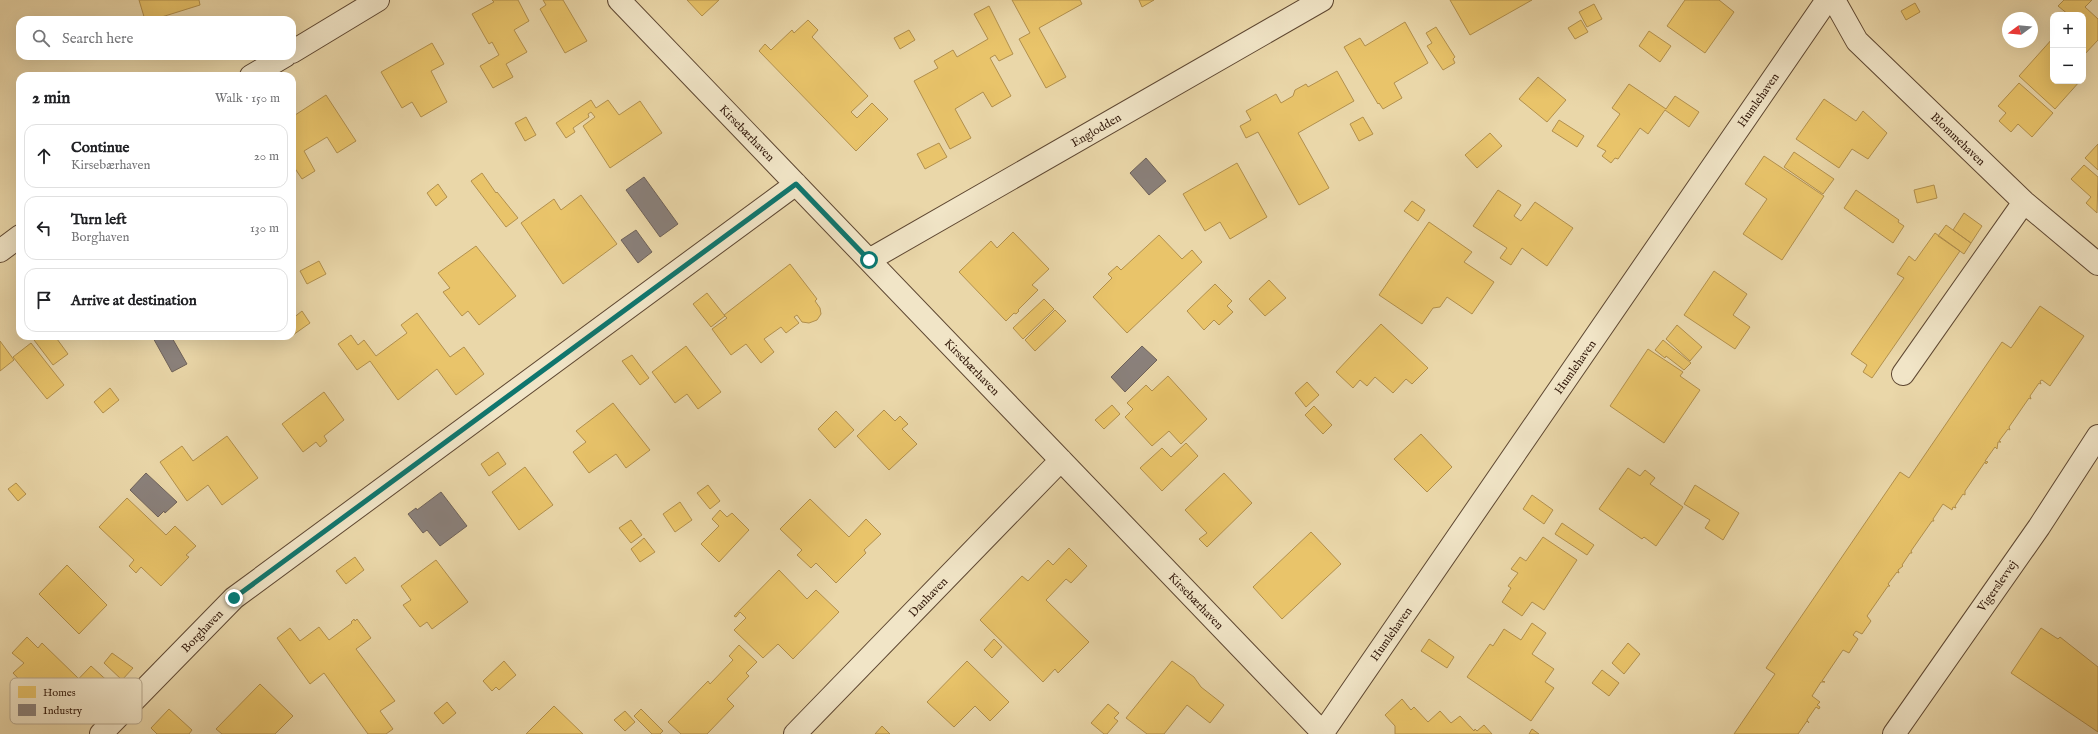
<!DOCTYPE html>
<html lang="en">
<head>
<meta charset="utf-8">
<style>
	body { margin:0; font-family:"IM FELL English",serif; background:#f2f2f2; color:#202124 }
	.controls { position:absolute; right:12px; top:12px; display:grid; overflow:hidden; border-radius:8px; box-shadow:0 4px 16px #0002 }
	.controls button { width:36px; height:36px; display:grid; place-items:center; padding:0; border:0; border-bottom:1px solid #e0e0e0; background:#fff; color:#202124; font:20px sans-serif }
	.compass { position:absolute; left:2002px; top:12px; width:36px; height:36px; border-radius:50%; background:#fff; box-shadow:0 4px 16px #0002; rotate:254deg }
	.stop { position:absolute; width:12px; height:12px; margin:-9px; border:3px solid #0f766e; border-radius:50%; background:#fff }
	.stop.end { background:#0f766e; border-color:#fff; box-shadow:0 1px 4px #0008 }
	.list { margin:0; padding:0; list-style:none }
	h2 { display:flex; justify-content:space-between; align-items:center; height:52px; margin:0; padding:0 16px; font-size:17px }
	h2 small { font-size:13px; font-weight:400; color:#757577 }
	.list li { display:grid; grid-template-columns:26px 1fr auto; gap:12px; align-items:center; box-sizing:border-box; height:64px; margin:0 8px 8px; padding:0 8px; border:1px solid #e0e0e0; border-radius:12px }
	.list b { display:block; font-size:15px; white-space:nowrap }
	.list p { margin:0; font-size:13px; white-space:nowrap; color:#757577 }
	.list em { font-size:13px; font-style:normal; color:#757577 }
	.icon { flex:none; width:22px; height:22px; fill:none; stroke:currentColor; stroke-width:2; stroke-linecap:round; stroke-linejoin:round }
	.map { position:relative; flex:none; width:2098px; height:734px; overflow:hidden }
	.search { position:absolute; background:#fff; box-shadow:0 4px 16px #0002; left:16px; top:16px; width:280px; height:44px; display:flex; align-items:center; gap:10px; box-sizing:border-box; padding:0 14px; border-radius:12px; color:#757577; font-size:15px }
	.panel { position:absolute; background:#fff; box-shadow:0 4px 16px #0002; left:16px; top:72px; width:280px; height:268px; border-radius:12px }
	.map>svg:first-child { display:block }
	.homes { fill:#e9c46a; stroke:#b2904d }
	.industry { fill:#8a817c; stroke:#6f625a }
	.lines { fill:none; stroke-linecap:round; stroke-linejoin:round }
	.minor-casing { stroke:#5f4832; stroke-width:24 }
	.minor { stroke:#f1e5c7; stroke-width:22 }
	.route { stroke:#0f766e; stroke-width:5 }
	.labels { text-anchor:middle; stroke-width:4; stroke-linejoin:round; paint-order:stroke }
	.street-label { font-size:12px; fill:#31180a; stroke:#f1e5c7 }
	.key { fill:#f1e5c7; stroke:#b7a88e; stroke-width:1 }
	.key-label { font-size:11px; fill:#31180a }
</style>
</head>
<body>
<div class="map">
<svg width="2098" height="734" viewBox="0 0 2098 734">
	<rect width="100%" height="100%" fill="#ead7a9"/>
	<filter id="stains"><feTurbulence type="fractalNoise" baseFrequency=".005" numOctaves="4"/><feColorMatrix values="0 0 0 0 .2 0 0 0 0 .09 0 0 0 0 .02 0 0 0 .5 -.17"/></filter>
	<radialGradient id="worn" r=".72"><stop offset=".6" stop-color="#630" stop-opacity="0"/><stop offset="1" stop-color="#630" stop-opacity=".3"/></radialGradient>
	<!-- homes -->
	<path class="homes" d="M139 0H199L200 5 152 20H145Z
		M492 0H518L529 21 514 30 527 52 506 64 513 77 493 88 480 66 499 55 492 42 489 44 472 14 494 2Z
		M543 0H563L587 41 565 53 540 9 546 5Z
		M687 0H719L702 16Z
		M1012 0H1080L1082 4 1039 28 1066 77 1046 88 1019 39 1030 33Z
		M1139 0H1154L1142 7Z
		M1450 0H1532L1470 35Z
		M1685 0H1719L1734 12 1705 53 1667 26Z
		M2064 0H2092L2085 7 2098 19V40L2083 56V15H2069L2058 6Z
		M1915 3 1920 12 1906 20 1901 11Z
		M1594 4 1602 19 1587 27 1579 12Z
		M989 6 1013 54 999 61 995 55 990 58 1011 96 992 107 983 92 955 109 971 138 950 149 914 81 938 68 934 61 953 50 957 57 988 39 974 14Z
		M808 20 818 30 812 37 868 96 851 112 857 118 872 103 888 119 856 151 759 51 765 44 771 50 792 30 794 33Z
		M1581 20 1588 32 1575 39 1568 28Z
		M1405 22 1428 63 1394 83 1402 98 1383 109 1379 103 1378 104 1344 47 1360 38 1365 46Z
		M1436 27 1455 57 1453 59 1455 63 1443 70 1427 46 1432 43 1426 33Z
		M909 30 915 40 900 49 894 38Z
		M1649 31 1671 46 1660 62 1639 46Z
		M2053 38V81H2080L2055 109 2019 76Z
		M432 43 444 64 431 71 447 102 421 117 412 102 402 108 381 72Z
		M1337 71 1354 101 1298 133 1329 188 1299 205 1258 132 1246 138 1240 126 1251 120 1246 111 1276 94 1281 103 1293 96 1295 90 1306 84 1308 87Z
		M1538 77 1566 100 1547 122 1519 99Z
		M2019 83 2053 113 2032 137 2018 124 2011 132 1999 121 2006 113 1998 106Z
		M1629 84 1666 109 1675 96 1699 112 1689 127 1665 110 1648 134 1640 128 1618 159 1615 158 1611 163 1602 156 1606 151 1597 146 1620 114 1612 108Z
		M326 95 356 141 337 153 327 137 304 151 315 171 302 179 292 164V117Z
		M1824 99 1856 121 1863 111 1887 133 1868 159 1852 149 1839 168 1796 139Z
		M591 100 596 108 608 100 619 115 640 101 662 133 610 168 583 126 595 117 591 112 588 114 589 117 573 128 575 132 566 138 556 123Z
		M526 117 536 135 525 141 515 123Z
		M1363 117 1373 134 1359 141 1350 124Z
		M1559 120 1584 136 1577 147 1552 131Z
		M1490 133 1502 146 1477 168 1465 155Z
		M939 143 947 157 925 169 917 154Z
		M2098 144V170L2085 158Z
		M1794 152 1834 179 1823 194 1784 167Z
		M1764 156 1824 196 1782 260 1743 234 1767 199 1745 184Z
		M1237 163 1267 217 1230 239 1220 222 1205 231 1183 194Z
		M2084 165 2098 177 2097 213 2086 203 2091 197 2071 179Z
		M482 173 496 193 497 192 518 218 506 227 471 181Z
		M438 184 447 197 436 206 427 193Z
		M1934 185 1937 198 1917 203 1914 190Z
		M1498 190 1521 205 1514 216 1521 221 1535 202 1573 228 1547 266 1522 248 1511 265 1500 258 1507 248 1473 226Z
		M1856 190 1899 220 1898 222 1904 226 1893 243 1844 208Z
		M581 195 617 244 563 284 521 223 554 199 561 210Z
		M1412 201 1425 210 1418 221 1404 211Z
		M1964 213 1982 226 1971 243 1953 230Z
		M1429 222 1472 252 1464 262 1494 282 1472 314 1447 297 1440 307 1433 308 1422 324 1379 295Z
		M1946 225 1971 243 1964 254 1938 236Z
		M1013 232 1049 269 1032 285 1038 290 1018 310 1019 311 1016 314 1014 313 1006 321 959 272 991 241 997 248Z
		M1935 233 1960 251 1872 378 1863 372 1867 365 1851 354 1904 278 1897 274 1909 256 1915 261Z
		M1159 235 1182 259 1192 250 1202 262 1127 333 1093 297 1112 278 1108 274 1117 266 1121 270Z
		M476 246 516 296 479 325 468 311 462 316 443 292 450 288 438 273Z
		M319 261 326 274 307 284 300 271Z
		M790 264 817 299 815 301 820 308 821 314 817 320 809 323 802 322 797 315 794 317 799 323 786 333 781 327 764 339 774 352 761 363 746 344 731 355 712 329 727 318 724 315Z
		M1714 271 1747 294 1733 315 1750 327 1735 349 1684 315Z
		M1269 280 1286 298 1265 316 1249 299Z
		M1215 284 1232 301 1227 306 1233 312 1219 325 1214 320 1204 330 1187 311Z
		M707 293 725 316 711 327 693 304Z
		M1044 299 1054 309 1023 339 1013 328Z
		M2040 306 2084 336 2050 386 2042 380 2040 381 2041 384 2039 383 2030 396 2031 399 2029 398 2009 427 2010 430 2008 429 1999 441 2001 442H1998L1997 449 1995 447 1985 461 1988 462 1986 464 1985 462 1965 491V495L1963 494 1955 506 1956 508 1953 507 1952 510 1943 504 1933 519 1934 521H1932L1911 551 1912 553H1910L1902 565 1903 566 1898 570 1899 573 1897 572 1888 584 1890 586H1888L1867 616 1871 621 1862 634 1856 631 1853 635 1858 639 1849 653 1843 650 1822 681 1825 682H1821L1812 696 1820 702 1817 705 1820 707 1819 709 1816 707 1807 720 1809 723 1807 721 1798 734H1734L1775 674 1766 668 1900 472 1909 478 2002 342 2011 348Z
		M1055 310 1066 321 1035 351 1025 340Z
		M302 311 310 323 293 335 292 319Z
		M417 313 450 357 464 347 484 374 456 395 437 369 398 400 370 361 357 370 338 344 351 335 358 345 364 340 376 356 407 333 401 325Z
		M1381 324 1428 368 1412 384 1406 379 1393 393 1375 377 1367 386 1360 380 1353 388 1336 372Z
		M1677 325 1702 347 1690 361 1666 339Z
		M31 336H58L57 339 68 354 53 365Z
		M1663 340 1691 363 1684 370 1666 356 1665 358 1655 350Z
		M0 341 14 360 0 371Z
		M31 343 64 385 47 399 13 357Z
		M686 346 721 392 698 409 687 394 675 403 652 372Z
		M1648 349 1683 372 1680 376 1700 390 1664 443 1610 406Z
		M632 355 649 378 640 385 622 361Z
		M1168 376 1207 419 1181 444 1169 431 1152 446 1125 417 1133 409 1127 403 1146 385 1152 391Z
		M1307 382 1319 395 1306 407 1295 393Z
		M110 388 119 400 103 413 94 402Z
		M324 392 344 420 324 436 327 441 320 447 316 442 303 452 282 424Z
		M613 403 650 450 626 468 616 454 589 473 573 452 586 442 576 431Z
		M1112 405 1120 414 1104 429 1095 420Z
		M1314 406 1332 425 1323 434 1305 415Z
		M884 410 895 421 900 416 908 424 902 429 917 444 889 470 857 436Z
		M836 411 854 430 835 448 818 429Z
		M1421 434 1452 467 1427 492 1394 459Z
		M227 436 258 478 222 505 208 485 187 501 160 462 182 446 193 461Z
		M1186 443 1198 456 1162 491 1140 468 1162 448 1171 457Z
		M498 452 506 464 489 476 481 464Z
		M525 467 553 505 519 530 492 492Z
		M1628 468 1640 476 1645 470 1655 478 1650 484 1683 507 1656 546 1644 537 1642 539 1599 509Z
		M1224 473 1252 503 1207 547 1199 539 1207 533 1185 510Z
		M16 483 26 494 18 501 8 489Z
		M708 485 720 501 710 509 697 493Z
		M1695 485 1739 513 1723 540 1705 528 1710 520 1684 504Z
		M1532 495 1553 510 1544 524 1523 509Z
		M127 498 166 535 175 526 196 546 186 555 189 557 161 586 141 567 136 573 129 566 134 560 99 527Z
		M810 499 849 537 866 519 881 534 864 550 866 553 836 583 816 563 811 568 797 555 802 550 780 529Z
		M680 502 692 520 675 532 663 514Z
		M720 510 727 517 732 513 749 530 719 562 701 544 719 526 712 519Z
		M631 520 642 535 631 543 619 528Z
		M1562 523 1594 545 1587 555 1555 534Z
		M1311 532 1341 564 1282 619 1253 587Z
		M1543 537 1577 560 1544 610 1532 602 1522 616 1502 602 1511 588 1508 586 1518 573 1511 569 1520 557 1526 561Z
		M644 538 655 552 640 562 631 549Z
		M1069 548 1087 566 1071 583 1066 579 1046 600 1089 642 1058 673 1055 669 1043 682 980 620 1022 576 1028 581 1048 560 1053 565Z
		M355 557 364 570 346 584 336 571Z
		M436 560 468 602 432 629 427 622 420 627 403 605 411 600 401 586Z
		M67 565 107 605 79 634 39 594Z
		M779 570 807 599 816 590 839 612 793 659 778 644 763 658 734 630 746 618 740 612 736 617 734 616Z
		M354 619 355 621 357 619 371 638 356 649 395 701 380 711 393 729 386 734H368L324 673 310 684 277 638 290 628 300 641 319 627 329 640 352 623 351 622Z
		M1532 623 1546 633 1532 654 1554 669 1545 682 1554 688 1531 721 1467 677 1490 644 1493 646 1504 629 1521 640Z
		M2041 628 2058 639 2060 637 2098 667V732L2011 673Z
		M27 637 38 648 42 643 78 678 49 708 37 698 31 704 24 696 30 691 13 673 24 663 12 653Z
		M994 639 1002 647 992 658 984 650Z
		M1429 639 1454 657 1447 668 1421 651Z
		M1628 643 1640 654 1624 674 1612 663Z
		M739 645 757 662 746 673 749 676 727 699 734 706 707 734H681L668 722 708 681 710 684 733 660 729 656Z
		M112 653 133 668 122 680 104 663Z
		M504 661 516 675 499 690 496 687 492 691 483 681Z
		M967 661 1009 702 990 721 975 706 954 727 927 702Z
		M1172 661 1194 677 1201 687 1224 705 1210 723 1187 705 1164 734H1147L1126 718Z
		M91 666 113 686 85 715 64 694Z
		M1602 670 1619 683 1609 696 1592 683Z
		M260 684 293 716 275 734H222L216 729Z
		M1402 699 1411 710 1414 707 1428 722 1440 711 1451 723 1460 716 1474 731 1475 729 1477 731 1484 725 1492 734H1395V726L1385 715Z
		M447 702 456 713 443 724 434 713Z
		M1108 704 1119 713 1114 718 1118 721 1107 734H1104L1091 723Z
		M554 706 583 734H526Z
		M169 709 192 730 189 734H157L151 728Z
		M641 709 663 731 660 734H652L634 716Z
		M625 711 635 722 625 731 614 720Z
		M882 726 890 734H875Z
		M1532 729 1539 734H1529Z"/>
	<!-- industry -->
	<path class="industry" d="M1146 158 1166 181 1149 195 1130 173Z
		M644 177 678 224 660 237 626 190Z
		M636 230 652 252 638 263 621 240Z
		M152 336H171L187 364 172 372Z
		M1142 346 1157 360 1125 392 1111 377Z
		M146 473 177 502 165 513 164 511 158 517 130 490Z
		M441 492 467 526 440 546 427 530 423 533 408 514 416 508 417 510Z"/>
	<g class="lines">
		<!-- minor casing -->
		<g class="minor-casing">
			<path id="minor" d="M619 0 1324 734
				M1834 0 1857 41 2024 202 2098 264
				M292 52 378 0
				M251 76 285 56
				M0 251 20 236
				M869 260 1322 0
				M1903 374 2024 202
				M101 734 234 598 796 184
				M795 734 1061 460
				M1322 734 1827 0
				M1894 734 2039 527 2098 436"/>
		</g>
		<!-- minor -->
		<use href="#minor" class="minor"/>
	</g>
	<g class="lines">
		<!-- route -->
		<path class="route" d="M234 598 796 184 869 260"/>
	</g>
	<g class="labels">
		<!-- street labels -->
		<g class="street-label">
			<text transform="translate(1758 100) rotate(-55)" y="4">Humlehaven</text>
			<text transform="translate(1096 130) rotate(-30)" y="4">Englodden</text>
			<text transform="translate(747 133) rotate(46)" y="4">Kirsebærhaven</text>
			<text transform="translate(1958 139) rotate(44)" y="4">Blommehaven</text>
			<text transform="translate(972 367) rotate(46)" y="4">Kirsebærhaven</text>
			<text transform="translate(1575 367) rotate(-55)" y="4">Humlehaven</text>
			<text transform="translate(1997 586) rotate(-55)" y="4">Vigerslevvej</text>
			<text transform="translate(928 597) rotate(-46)" y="4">Danhaven</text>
			<text transform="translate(1196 601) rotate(46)" y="4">Kirsebærhaven</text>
			<text transform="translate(202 631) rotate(-46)" y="4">Borghaven</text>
			<text transform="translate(1391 634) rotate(-55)" y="4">Humlehaven</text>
		</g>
	</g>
	<!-- legend -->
	<rect x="10" y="678" width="132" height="46" rx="6" class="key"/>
	<rect x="18" y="686" width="18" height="12" fill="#e9c46a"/>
	<rect x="18" y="704" width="18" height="12" fill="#8a817c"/>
	<g class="key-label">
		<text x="43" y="696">Homes</text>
		<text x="43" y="714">Industry</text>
	</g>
	<rect width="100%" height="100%" filter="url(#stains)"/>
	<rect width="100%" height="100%" fill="url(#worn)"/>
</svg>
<div class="controls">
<button>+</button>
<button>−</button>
</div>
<svg class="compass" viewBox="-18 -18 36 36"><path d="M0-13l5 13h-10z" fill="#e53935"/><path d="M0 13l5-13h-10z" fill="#757577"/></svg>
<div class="stop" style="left:869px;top:260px"></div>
<div class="stop end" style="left:234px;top:598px"></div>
<div class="search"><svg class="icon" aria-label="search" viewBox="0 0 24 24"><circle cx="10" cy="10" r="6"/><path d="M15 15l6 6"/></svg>Search here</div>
<section class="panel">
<h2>2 min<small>Walk · 150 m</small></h2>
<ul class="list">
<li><svg class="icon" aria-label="ahead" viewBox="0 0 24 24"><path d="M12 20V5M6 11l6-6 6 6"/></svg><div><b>Continue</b><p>Kirsebærhaven</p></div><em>20 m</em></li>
<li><svg class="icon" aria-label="left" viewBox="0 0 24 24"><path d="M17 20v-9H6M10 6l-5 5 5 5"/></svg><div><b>Turn left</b><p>Borghaven</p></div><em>130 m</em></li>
<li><svg class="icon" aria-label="arrive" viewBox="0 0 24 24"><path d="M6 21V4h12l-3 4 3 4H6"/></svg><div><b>Arrive at destination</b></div></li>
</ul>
</section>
</div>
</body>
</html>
